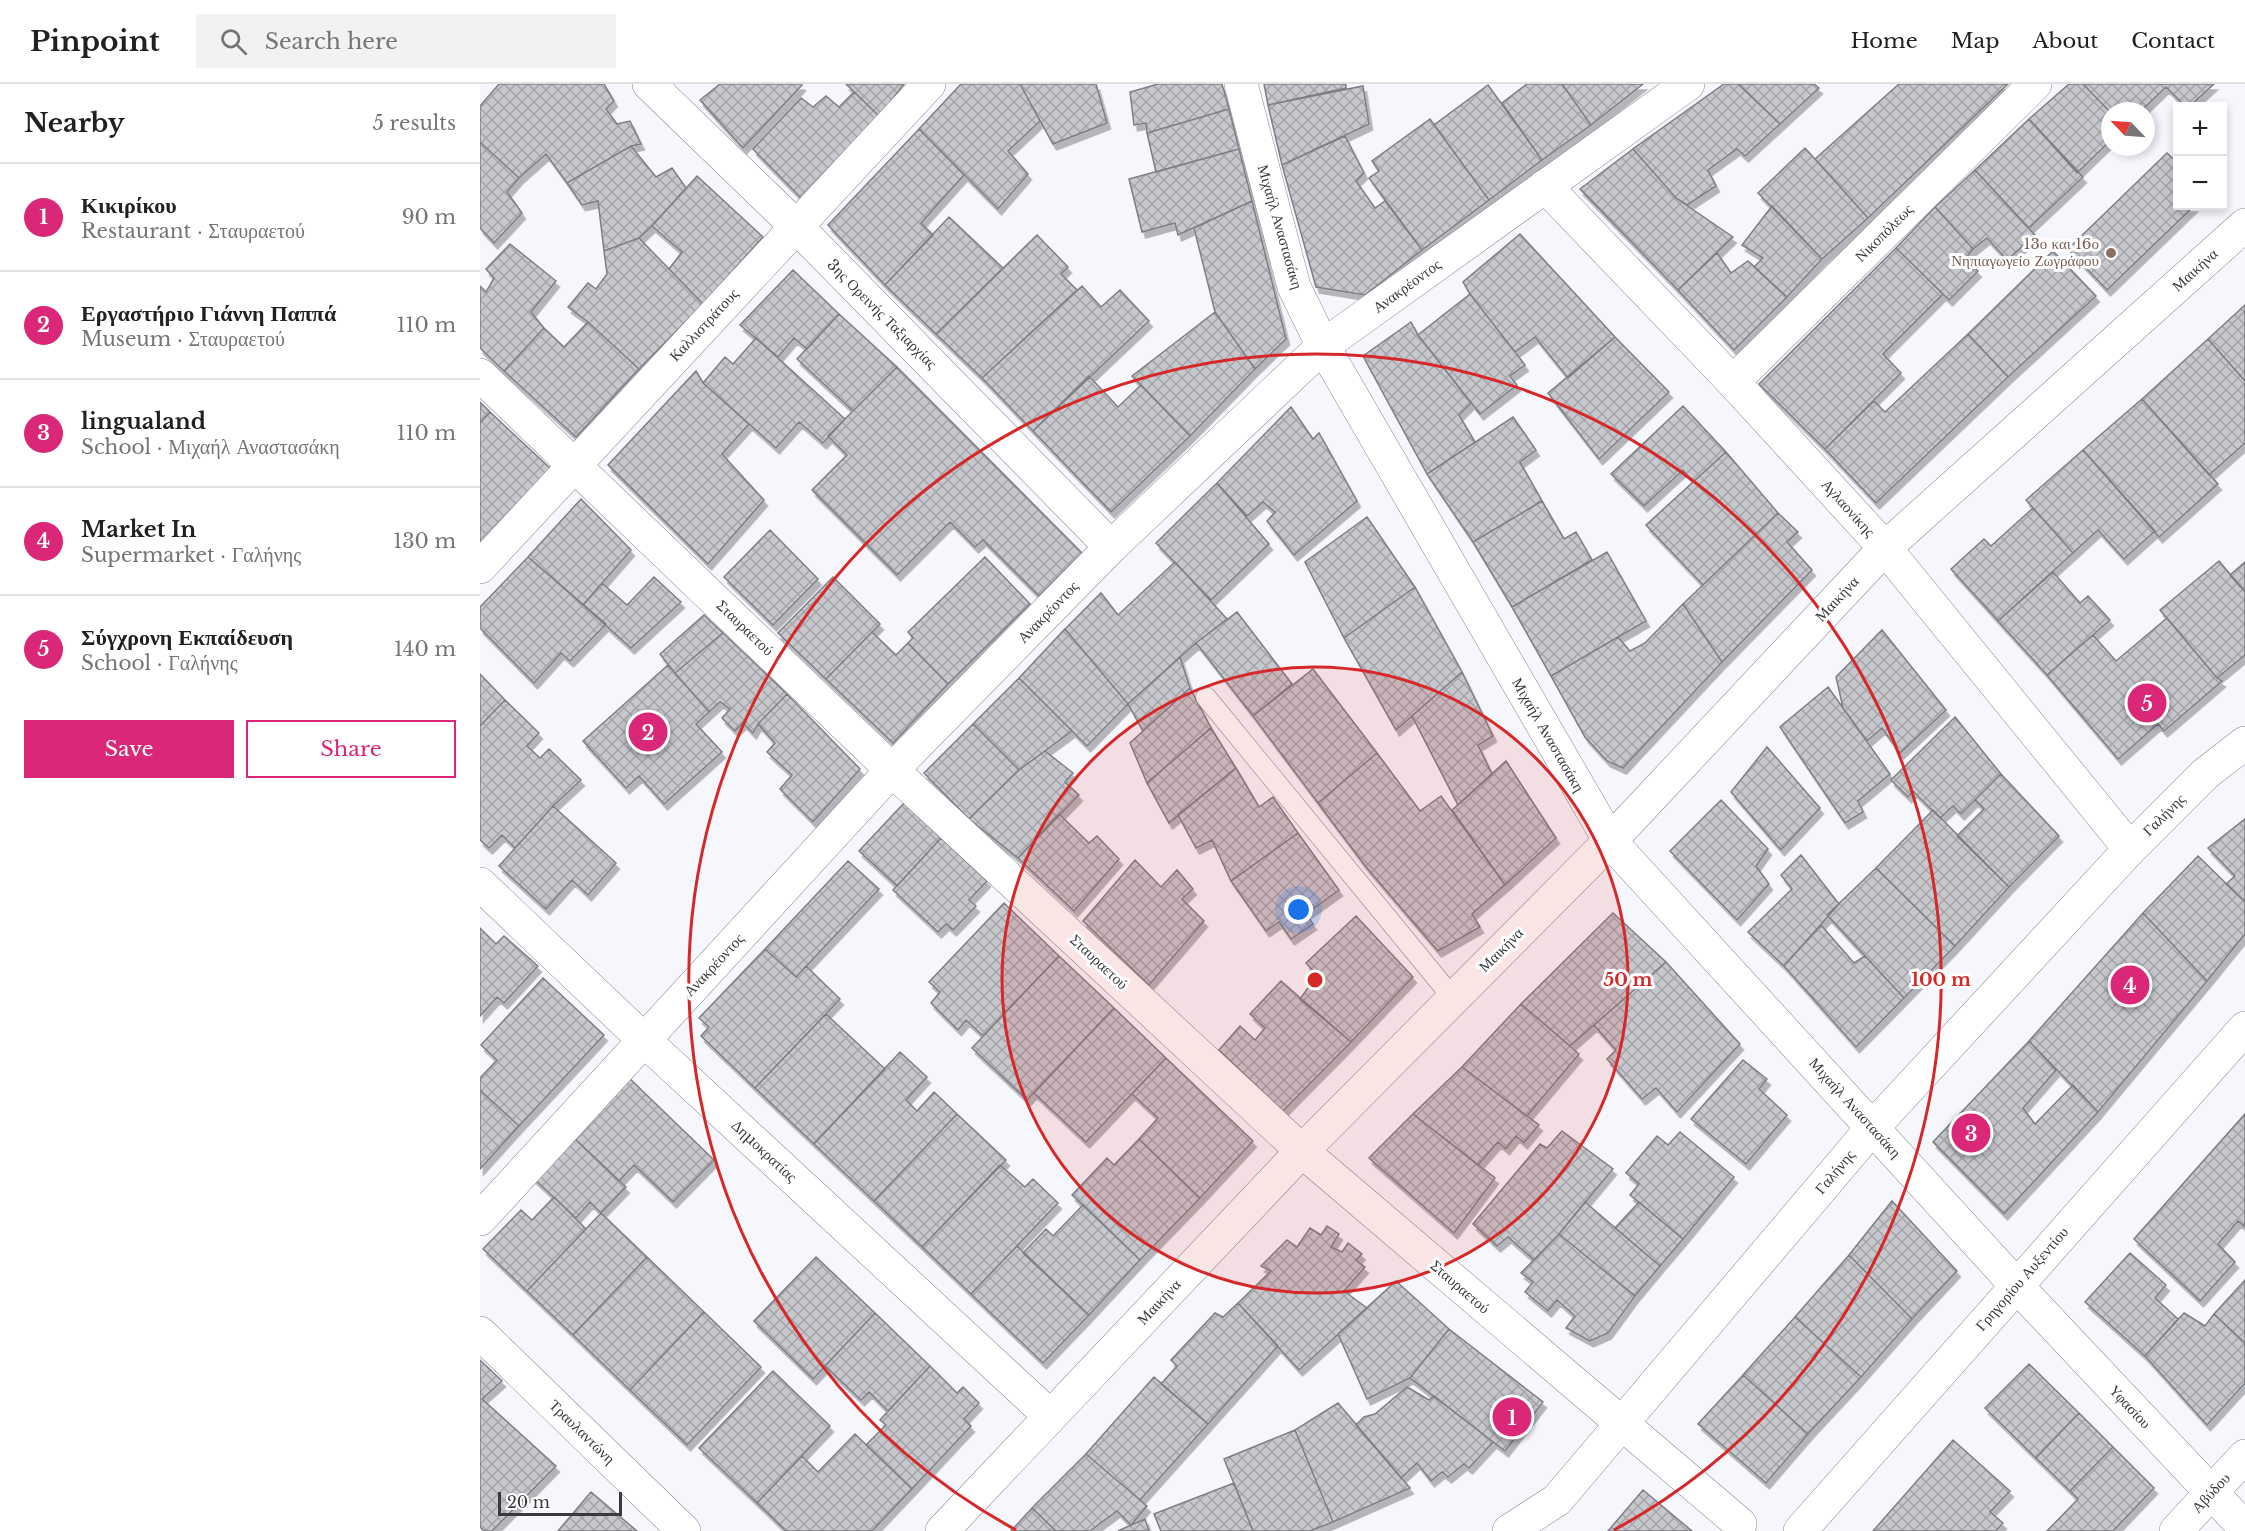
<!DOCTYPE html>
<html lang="en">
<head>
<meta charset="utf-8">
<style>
	body { margin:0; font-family:"Libre Baskerville",serif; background:#f2f2f2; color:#202124 }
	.controls { position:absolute; right:18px; top:18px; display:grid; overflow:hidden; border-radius:0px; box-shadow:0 3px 9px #0003 }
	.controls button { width:54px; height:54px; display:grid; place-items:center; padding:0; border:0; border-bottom:2px solid #e0e0e0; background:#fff; color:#202124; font:30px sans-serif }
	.compass { position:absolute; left:1621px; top:18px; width:54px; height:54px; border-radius:50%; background:#fff; box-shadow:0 3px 9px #0003; rotate:295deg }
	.scale { position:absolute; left:18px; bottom:15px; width:124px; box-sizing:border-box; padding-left:6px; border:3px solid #393a3c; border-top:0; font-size:16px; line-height:21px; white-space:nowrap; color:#393a3c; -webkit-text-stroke:4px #fff; paint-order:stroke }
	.you { position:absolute; left:819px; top:826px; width:21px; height:21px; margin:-15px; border:4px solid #fff; border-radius:50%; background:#1a73e8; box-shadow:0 0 0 9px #1a73e833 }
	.badge { display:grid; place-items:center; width:39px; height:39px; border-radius:50%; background:#db2777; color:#fff; font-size:20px; font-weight:700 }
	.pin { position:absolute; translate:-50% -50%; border:3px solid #fff; box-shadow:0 2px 6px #0006 }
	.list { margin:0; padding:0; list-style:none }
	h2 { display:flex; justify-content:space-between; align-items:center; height:78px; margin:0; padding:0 24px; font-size:26px }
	h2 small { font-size:20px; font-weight:400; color:#757577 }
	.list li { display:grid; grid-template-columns:39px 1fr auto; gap:18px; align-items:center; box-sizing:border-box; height:108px; padding:0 24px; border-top:2px solid #e0e0e0 }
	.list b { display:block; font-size:22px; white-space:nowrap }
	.list p { margin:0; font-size:20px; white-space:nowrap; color:#757577 }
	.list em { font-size:20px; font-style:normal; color:#757577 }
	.actions { display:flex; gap:12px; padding:18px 24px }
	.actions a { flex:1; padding:14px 0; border:2px solid #db2777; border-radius:0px; text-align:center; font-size:21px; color:#db2777 }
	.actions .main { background:#db2777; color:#fff }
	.icon { flex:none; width:33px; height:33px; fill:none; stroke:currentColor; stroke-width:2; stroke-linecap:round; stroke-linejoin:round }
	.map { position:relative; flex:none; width:1765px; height:1447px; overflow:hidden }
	header { display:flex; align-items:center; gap:36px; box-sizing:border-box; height:84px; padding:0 30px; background:#fff; border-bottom:2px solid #e0e0e0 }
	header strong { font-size:28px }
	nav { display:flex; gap:33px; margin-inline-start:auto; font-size:21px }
	.search { width:420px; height:54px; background:#f2f2f2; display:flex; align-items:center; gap:15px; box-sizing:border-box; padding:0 21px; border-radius:0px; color:#757577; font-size:22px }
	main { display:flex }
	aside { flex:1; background:#fff }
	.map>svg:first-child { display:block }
	.building { fill:url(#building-cross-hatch); stroke:#7e7f85; stroke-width:1.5; filter:url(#shadow) }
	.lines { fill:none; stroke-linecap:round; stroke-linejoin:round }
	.lane-casing { stroke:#86878c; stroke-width:21 }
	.street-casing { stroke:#86878c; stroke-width:34 }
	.lane { stroke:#fff; stroke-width:20 }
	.street { stroke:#fff; stroke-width:33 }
	.ring { fill:none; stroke:#d62828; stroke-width:3 }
	.education-dot { fill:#8d6e63; stroke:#fff; stroke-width:2 }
	.labels { text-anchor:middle; stroke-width:6; stroke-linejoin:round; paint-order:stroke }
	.street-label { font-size:15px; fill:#393a3c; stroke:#fff }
	.education-label { font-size:15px; fill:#785e54; stroke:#fff; text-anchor:end }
	.centre { fill:#d62828; stroke:#fff; stroke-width:3 }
	.ring-label { font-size:18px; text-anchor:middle; font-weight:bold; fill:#d62828; stroke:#fff; stroke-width:6; stroke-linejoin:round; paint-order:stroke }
</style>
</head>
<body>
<header>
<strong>Pinpoint</strong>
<div class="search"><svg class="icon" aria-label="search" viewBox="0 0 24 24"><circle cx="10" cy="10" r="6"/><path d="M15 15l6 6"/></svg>Search here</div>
<nav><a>Home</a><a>Map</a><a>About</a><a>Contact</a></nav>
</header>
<main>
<aside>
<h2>Nearby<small>5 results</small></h2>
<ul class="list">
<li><span class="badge">1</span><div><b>Κικιρίκου</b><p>Restaurant · Σταυραετού</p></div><em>90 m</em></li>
<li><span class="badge">2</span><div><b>Εργαστήριο Γιάννη Παππά</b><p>Museum · Σταυραετού</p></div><em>110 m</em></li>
<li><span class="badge">3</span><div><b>lingualand</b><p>School · Μιχαήλ Αναστασάκη</p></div><em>110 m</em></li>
<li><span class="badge">4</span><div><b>Market In</b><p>Supermarket · Γαλήνης</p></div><em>130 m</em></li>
<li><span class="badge">5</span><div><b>Σύγχρονη Εκπαίδευση</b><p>School · Γαλήνης</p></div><em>140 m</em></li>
</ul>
<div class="actions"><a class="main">Save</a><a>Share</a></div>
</aside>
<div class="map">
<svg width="1765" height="1447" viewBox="0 0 1765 1447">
	<defs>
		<pattern id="building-cross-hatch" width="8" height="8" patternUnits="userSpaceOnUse" patternTransform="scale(1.5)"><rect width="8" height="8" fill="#c7c8ce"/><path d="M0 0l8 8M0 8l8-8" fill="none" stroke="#a3a3a8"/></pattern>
		<filter id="shadow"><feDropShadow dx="3.5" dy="6" stdDeviation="0" flood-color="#0004"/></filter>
	</defs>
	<rect width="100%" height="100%" fill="#f6f7fd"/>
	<!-- building -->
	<path class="building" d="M19 0H124L134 17 126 25 137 40 150 37 161 60 151 62 87 99 66 70 39 94 0 58V22Z
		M240 0H321L322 1 263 64 220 16Z
		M366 0H424L399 32Z
		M481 0H540L560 37 528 67 548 90 518 125 439 45Z
		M540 0H616L627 39 573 60Z
		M678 0H742L749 25 667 49 666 39 654 41 650 8Z
		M784 0H866V4L788 21Z
		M1047 0H1082L1111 41 1062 76 1022 19Z
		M1082 0H1163L1111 41Z
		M1244 0H1258L1300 40 1265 72 1257 65 1228 86 1236 102 1207 121 1196 114 1153 65Z
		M1258 0H1334L1339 4 1300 40Z
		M1419 0H1528L1388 134 1335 75Z
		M1589 0H1603L1630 28V57L1597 89 1549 35Z
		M1603 0H1734L1710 22H1705L1686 3 1661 27 1630 28Z
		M1008 1 1062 76 1009 116 954 41Z
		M883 2 889 40 802 81 788 21Z
		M374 8 399 32 323 116 273 65 321 14 333 23 346 12 359 23Z
		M749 25 759 65 676 88 667 49Z
		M950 35 1009 116 942 166 889 94 899 87 892 77Z
		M1549 35 1603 93 1549 144 1495 86Z
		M439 45 484 91 441 139 453 151 405 201 348 141Z
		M865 52 884 89 876 97 895 124 905 117 942 166 885 211 836 203 802 81Z
		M0 58 39 94 27 108 42 129 14 159 0 144Z
		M151 62 176 93 192 84 206 104 172 142 159 154 124 167 118 117 102 121 87 99Z
		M1325 64 1388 134 1342 175 1278 109Z
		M759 65 772 117 698 151 695 139 662 148 649 95Z
		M1153 65 1196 114 1253 153 1198 206 1100 105Z
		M1687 69 1698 79V122H1714L1627 206 1588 165Z
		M1495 86 1555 151 1527 176 1507 154 1493 165 1455 123Z
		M217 92 283 153 223 220 189 185 202 168 172 142Z
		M772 117 806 255 775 285 735 228 714 144Z
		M1292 122 1342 175 1307 213 1274 183 1283 174 1262 161Z
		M1455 123 1493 165 1485 175 1498 187 1469 216 1416 164Z
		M469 133 523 184 456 250 405 201Z
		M1040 150 1135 253 1088 294 1055 253 1035 268 990 210 983 198Z
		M557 151 588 183 581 190 597 206 502 294 456 250Z
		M159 154 223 220 159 285 108 238 88 223 108 199 116 205 127 190 124 167Z
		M30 160 76 197 51 228 64 244 24 287 0 264V202L6 208 14 194 6 185Z
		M1416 164 1463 210 1403 270 1421 289 1345 365 1279 300Z
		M1573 167 1616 212 1528 293 1488 250Z
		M1237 169 1251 189 1268 177 1307 213 1254 266 1198 206Z
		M313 186 359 230 327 265 314 254 298 273 260 241Z
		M602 202 621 223 640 206 669 237 553 347 502 294Z
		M990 210 1045 281 1030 292 1037 301 1000 330 938 251Z
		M1765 221V297L1728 255Z
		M735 228 775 285 710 352 652 292Z
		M359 230 417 283 373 327 317 275Z
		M108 238 159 285 96 353 24 287 64 244 84 263Z
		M931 238 938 251 991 319 979 331 995 358 947 390 883 272Z
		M1488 250 1528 293 1396 419 1345 365 1394 317 1405 328Z
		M1135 253 1189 308 1119 375 1068 309Z
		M276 254 365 335 343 359 319 338 296 364 223 299 245 273 253 280Z
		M1728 255 1765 297V359L1729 391 1662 315Z
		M417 283 602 469 559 512 503 456 495 463 470 438 417 491 332 406 367 371 348 352Z
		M216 287 223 299 269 340 242 370 284 416 228 480 128 381Z
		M609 292 638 323 661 301 710 352 631 428 553 347Z
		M1662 315 1738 400 1679 453 1603 366Z
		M0 318 10 328 0 339Z
		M1203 322 1246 368 1213 398 1203 386 1164 422 1131 390Z
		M811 323 833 355 839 349 877 417 814 471 787 437 795 428 783 418 767 432 737 399Z
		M10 328 72 386 0 463V339Z
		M1033 333 1056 366 1040 378 1062 417 993 458 947 390Z
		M1603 366 1675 447 1644 475 1618 446 1593 469 1546 416Z
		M1246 368 1298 429 1223 501 1166 441Z
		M737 399 789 460 731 516 676 459Z
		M101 415 151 466 103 521 48 473Z
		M1062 417 1084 455 1096 448 1112 476 1032 523 993 458Z
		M1553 424 1593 469 1518 537 1471 485 1504 455 1511 462Z
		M1298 429 1318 448 1307 458 1332 486 1242 578 1203 520Z
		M887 433 935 503 864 554 825 478Z
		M290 446 338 495 293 541 244 493Z
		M1127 468 1166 537 1071 592 1032 523Z
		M48 473 126 540 90 577 81 569 54 599 0 544V523Z
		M505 473 550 520 468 600 428 559 433 554 428 548Z
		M1739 477 1765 508V571L1737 594 1680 526Z
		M695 478 747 535 716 559 648 620 585 545 621 509 638 531Z
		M1765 478V508L1750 491Z
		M1573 488 1600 519 1608 512 1630 536 1567 591 1518 537Z
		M174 493 201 518 151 564 103 521 122 499 147 521Z
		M353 493 400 540 346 595 298 549Z
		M935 503 982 588 916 646 864 554Z
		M1203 520 1242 578 1143 684 1127 677 1105 653 1071 592 1138 553 1150 567 1165 559Z
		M757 528 812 600 773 632 716 559Z
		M224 531 243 549 195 589 180 570Z
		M1687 534 1737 594 1742 597 1684 647 1678 640 1638 675 1567 591 1613 551 1636 577Z
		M585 545 648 620 607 662 539 594Z
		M1402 546 1466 626 1420 669 1402 644 1387 657 1363 624 1356 593Z
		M392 548 416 571 428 559 468 600 413 659 346 595Z
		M243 549 307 610 278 640 273 649 263 639 255 647 242 634 250 625 240 618 229 628 195 589Z
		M700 573 710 604 663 647 648 620Z
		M188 581 229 628 216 640 242 668 184 720 159 692 146 704 103 657Z
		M833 585 897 669 838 719 773 632Z
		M982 588 1013 652 998 661 1012 690 978 721 932 632Z
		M0 590 25 616 0 642Z
		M539 594 592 647 539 686 493 640Z
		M1348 603 1410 690 1378 717 1383 728 1365 739 1300 643Z
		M710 604 731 644 667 699 650 659Z
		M307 610 380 685 333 738 300 705 312 691 287 668 295 659 278 640Z
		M25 616 59 649 47 662 60 674 69 665 101 696 73 722 35 764 22 751 9 764 0 756V642Z
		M1475 633 1521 690 1481 730 1473 722 1460 734 1433 707 1428 713 1411 696Z
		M493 640 539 686 489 735 444 689Z
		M731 644 756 684 689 739 667 699Z
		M1287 663 1340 724 1301 766 1251 708Z
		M565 667 593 689 585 698 599 711 538 774 489 735 539 686Z
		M897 669 940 727 961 712 1025 801 992 830 1000 843 958 867 886 783 838 719Z
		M1026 677 1076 754 1025 801 972 726Z
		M756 684 779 723 793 713 818 749 751 797 732 756 716 764 698 731Z
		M1521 690 1579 752 1529 803 1477 752 1504 725 1495 716Z
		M1241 716 1288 765 1276 782 1289 800 1257 836 1190 767Z
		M424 719 461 754 417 802 379 767Z
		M73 722 136 779 108 811 92 796 66 825 19 782Z
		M1453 726 1529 803 1475 862 1396 784Z
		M579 730 609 759 617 752 639 775 594 827 538 774Z
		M1765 735V818L1746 800 1755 792 1728 764Z
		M818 749 859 806 826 830 833 840 811 855 799 838 786 847 751 797Z
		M461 754 507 797 489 816 496 822 473 846 466 840 458 848 413 806Z
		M1321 771 1359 820 1304 882 1268 848 1312 805 1301 791Z
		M1718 772 1765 818V850L1727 897 1663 829Z
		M655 776 681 803 697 786 713 805 702 815 724 837 669 901 603 837Z
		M368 777 399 805 316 893 285 865Z
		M1396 784 1475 862 1424 914 1347 831Z
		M524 819 579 872 503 952 486 936 478 946 451 919 460 908 449 898Z
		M1133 829 1186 878 1090 962 1041 920Z
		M1663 829 1727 897 1618 1028 1549 957Z
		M876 832 933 893 871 958 820 915 837 891 826 879Z
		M1341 841 1374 879 1385 872 1424 914 1376 963 1304 882Z
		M0 844 16 860 24 852 58 882 24 919 17 913 0 932Z
		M285 865 316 893 326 882 360 915 275 1004 221 952 229 943 219 934Z
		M579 872 634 924 547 1016 492 964Z
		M1186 878 1260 960 1197 1028 1176 1004 1162 1015 1127 975 1136 966 1114 941Z
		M63 894 124 951 39 1042 0 1006V994L17 976 1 961Z
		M801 897 871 958 803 1027 739 966 760 942 775 956 785 944 770 930Z
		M1041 920 1099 970 1047 1032 982 983Z
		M634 924 686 974 606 1058 554 1009Z
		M346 930 405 985 334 1060 275 1004Z
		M1549 957 1576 986 1543 1024 1555 1040 1593 1001 1618 1028 1524 1130 1453 1058Z
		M420 968 447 993 426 1016 437 1027 454 1008 477 1030 394 1117 334 1060Z
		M686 974 773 1057 720 1114 659 1055 678 1034 652 1010Z
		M1263 976 1287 995 1279 1005 1307 1031 1266 1080 1211 1035Z
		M982 983 1059 1041 1044 1059 1036 1052 1026 1065 1018 1058 998 1081 933 1030Z
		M146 991 234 1076 193 1118 154 1081 139 1097 90 1050Z
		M0 1006 39 1042 0 1085Z
		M477 1030 526 1076 442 1163 394 1117Z
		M933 1030 1015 1094 974 1149 889 1074Z
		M1765 1030V1143L1758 1137 1738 1160 1755 1178 1720 1217 1654 1155Z
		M1082 1047 1133 1085 1079 1150 1054 1176 1028 1153 1017 1162 993 1140 1060 1060 1067 1064Z
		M1200 1048 1254 1093 1203 1155 1150 1111 1159 1100 1146 1089 1177 1052 1188 1061Z
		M90 1050 146 1103 121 1129 110 1118 96 1134 50 1091Z
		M659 1055 720 1114 660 1176 592 1111 627 1074 634 1081Z
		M520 1081 545 1103 553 1095 578 1119 491 1210 442 1163Z
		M74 1113 106 1145 47 1207 3 1165 41 1126 52 1136Z
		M1412 1117 1477 1187 1432 1235 1369 1171Z
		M1105 1118 1180 1182 1155 1212 1079 1150Z
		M1159 1118 1203 1155 1180 1182 1135 1144Z
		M603 1121 660 1176 609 1231 543 1169 566 1145 573 1152Z
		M121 1129 167 1173 93 1251 47 1207Z
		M847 1142 859 1150 851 1163 862 1168 868 1159 882 1170 876 1176 885 1183 864 1207 887 1224 819 1286 758 1219 791 1187 781 1182 807 1156 817 1163 830 1144 841 1151Z
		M1079 1150 1155 1212 1128 1249 1110 1257 1086 1244 1095 1232 1077 1216 1068 1227 1045 1208 1053 1198 1041 1189Z
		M537 1162 609 1231 563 1279 491 1210Z
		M1650 1169 1686 1201 1675 1214 1698 1235 1665 1272 1605 1218Z
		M1369 1171 1432 1235 1381 1293 1315 1233Z
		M167 1173 224 1228 150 1306 93 1251Z
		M336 1173 395 1229 333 1295 274 1237Z
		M1765 1196V1259L1734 1230Z
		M916 1197 969 1245 930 1294 887 1315 858 1250Z
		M758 1219 798 1262 728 1340 681 1300 697 1282 691 1276 735 1229 743 1233Z
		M224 1228 281 1283 207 1361 150 1306Z
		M395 1229 450 1282 408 1327 389 1308 381 1316 345 1282Z
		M1704 1229 1725 1242 1734 1230 1765 1259V1299L1727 1341 1665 1272Z
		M1315 1233 1381 1293 1328 1350 1263 1291Z
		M969 1245 1063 1318 1025 1367 930 1294Z
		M0 1276 22 1297 2 1315 76 1382 12 1447H4L0 1443Z
		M1549 1280 1599 1329 1556 1374 1505 1324Z
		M450 1282 477 1309 483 1303 499 1319 484 1335 491 1342 432 1405 386 1361 406 1341 400 1336Z
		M293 1287 350 1342 277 1419 219 1364Z
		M1263 1291 1328 1350 1286 1399 1218 1340Z
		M674 1293 728 1340 660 1416 606 1370Z
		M927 1303 949 1316 954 1312 1013 1358 989 1384 984 1380 968 1393 962 1388 951 1397 937 1379 921 1394 876 1341 884 1333 895 1330Z
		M858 1319 930 1404 853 1438 815 1346Z
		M1599 1329 1633 1363 1590 1407 1556 1374Z
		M815 1346 853 1438 830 1447H773L744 1375Z
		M375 1350 432 1405 392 1447H306L277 1419 322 1372 338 1388Z
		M1473 1356 1530 1407 1510 1428 1523 1439 1516 1447H1393Z
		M1633 1363 1674 1404 1633 1447H1567L1598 1415 1590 1407Z
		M606 1370 667 1422 651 1441 637 1427 610 1447H576L552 1424Z
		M754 1399 773 1447H681L674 1430Z
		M1163 1406 1212 1447H1128Z
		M111 1408 157 1447H78Z
		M552 1424 576 1447H531Z
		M665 1435 669 1447H638L651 1441Z"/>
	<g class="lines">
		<!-- lane casing -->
		<g class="lane-casing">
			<path id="lane" d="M726 613 973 914"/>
		</g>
		<!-- street casing -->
		<g class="street-casing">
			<path id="street" d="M169 0 316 142 631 463
				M761 0 814 203 843 262 1130 757 1536 1201 1765 1444
				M1065 102 1253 298 1405 464 1650 765
				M0 291 412 686 822 1067 1260 1440
				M1253 298 1555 0
				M0 483 449 0
				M0 800 164 956 570 1332
				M0 1135 412 686 631 463 843 262 1208 0
				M0 1249 204 1447
				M462 1447 822 1067 1130 757 1405 464 1765 141
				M1029 1447 1077 1416 1393 1043 1650 765 1725 690 1765 659
				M1320 1447 1765 944
				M1696 1447 1765 1372"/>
		</g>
		<!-- lane -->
		<use href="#lane" class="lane"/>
		<!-- street -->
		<use href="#street" class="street"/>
	</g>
	<!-- distance rings -->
	<circle cx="835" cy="896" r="313" fill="#d62828" fill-opacity=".12"/>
	<g class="ring">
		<circle cx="835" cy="896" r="313"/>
		<path d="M536 1446A626 626 0 1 1 1134 1446"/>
	</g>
	<!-- markers -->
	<circle class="education-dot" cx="1631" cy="169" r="6"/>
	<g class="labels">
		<!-- street labels -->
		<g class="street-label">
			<text transform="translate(800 143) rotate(74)" y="5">Μιχαήλ Αναστασάκη</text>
			<text transform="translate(1404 149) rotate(-45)" y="5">Νικοπόλεως</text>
			<text transform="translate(1715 186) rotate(-42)" y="5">Μαικήνα</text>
			<text transform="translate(927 202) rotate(-36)" y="5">Ανακρέοντος</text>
			<text transform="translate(402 230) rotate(45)" y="5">3ης Ορεινής Ταξιαρχίας</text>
			<text transform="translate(224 241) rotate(-47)" y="5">Καλλιστράτους</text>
			<text transform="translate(1368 424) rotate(48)" y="5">Αγλαονίκης</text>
			<text transform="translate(1357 515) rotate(-47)" y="5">Μαικήνα</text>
			<text transform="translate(568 528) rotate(-46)" y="5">Ανακρέοντος</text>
			<text transform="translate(265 544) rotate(44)" y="5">Σταυραετού</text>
			<text transform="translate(1068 651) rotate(60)" y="5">Μιχαήλ Αναστασάκη</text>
			<text transform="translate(1684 731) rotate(-45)" y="5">Γαλήνης</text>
			<text transform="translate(1021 866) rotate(-45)" y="5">Μαικήνα</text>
			<text transform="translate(619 878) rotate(43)" y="5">Σταυραετού</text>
			<text transform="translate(234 881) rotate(-47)" y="5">Ανακρέοντος</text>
			<text transform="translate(1375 1024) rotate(48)" y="5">Μιχαήλ Αναστασάκη</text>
			<text transform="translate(284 1067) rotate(43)" y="5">Δημοκρατίας</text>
			<text transform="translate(1355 1088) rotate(-50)" y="5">Γαλήνης</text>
			<text transform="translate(1542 1195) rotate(-49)" y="5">Γρηγορίου Αυξεντίου</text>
			<text transform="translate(980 1203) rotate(41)" y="5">Σταυραετού</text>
			<text transform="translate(679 1218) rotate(-47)" y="5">Μαικήνα</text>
			<text transform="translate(1650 1323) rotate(47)" y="5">Υφασίου</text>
			<text transform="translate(102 1348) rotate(44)" y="5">Τραυλαντώνη</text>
			<text transform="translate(1731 1409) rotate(-47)" y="5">Αβύδου</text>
		</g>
		<!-- education labels -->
		<g class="education-label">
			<text x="1619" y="165">13ο και 16ο<tspan x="1619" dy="17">Νηπιαγωγείο Ζωγράφου</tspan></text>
		</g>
	</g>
	<circle cx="835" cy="896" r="9" class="centre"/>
	<g class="ring-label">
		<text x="1148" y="902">50 m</text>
		<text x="1461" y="902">100 m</text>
	</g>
</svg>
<div class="controls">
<button>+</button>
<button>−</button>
</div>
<svg class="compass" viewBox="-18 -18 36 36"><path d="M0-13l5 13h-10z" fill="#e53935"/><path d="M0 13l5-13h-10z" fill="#757577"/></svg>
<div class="scale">20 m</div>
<div class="you"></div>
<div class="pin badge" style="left:1032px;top:1333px">1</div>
<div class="pin badge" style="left:168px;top:648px">2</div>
<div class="pin badge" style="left:1491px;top:1049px">3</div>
<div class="pin badge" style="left:1650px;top:901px">4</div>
<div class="pin badge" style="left:1667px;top:619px">5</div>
</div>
</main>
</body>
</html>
